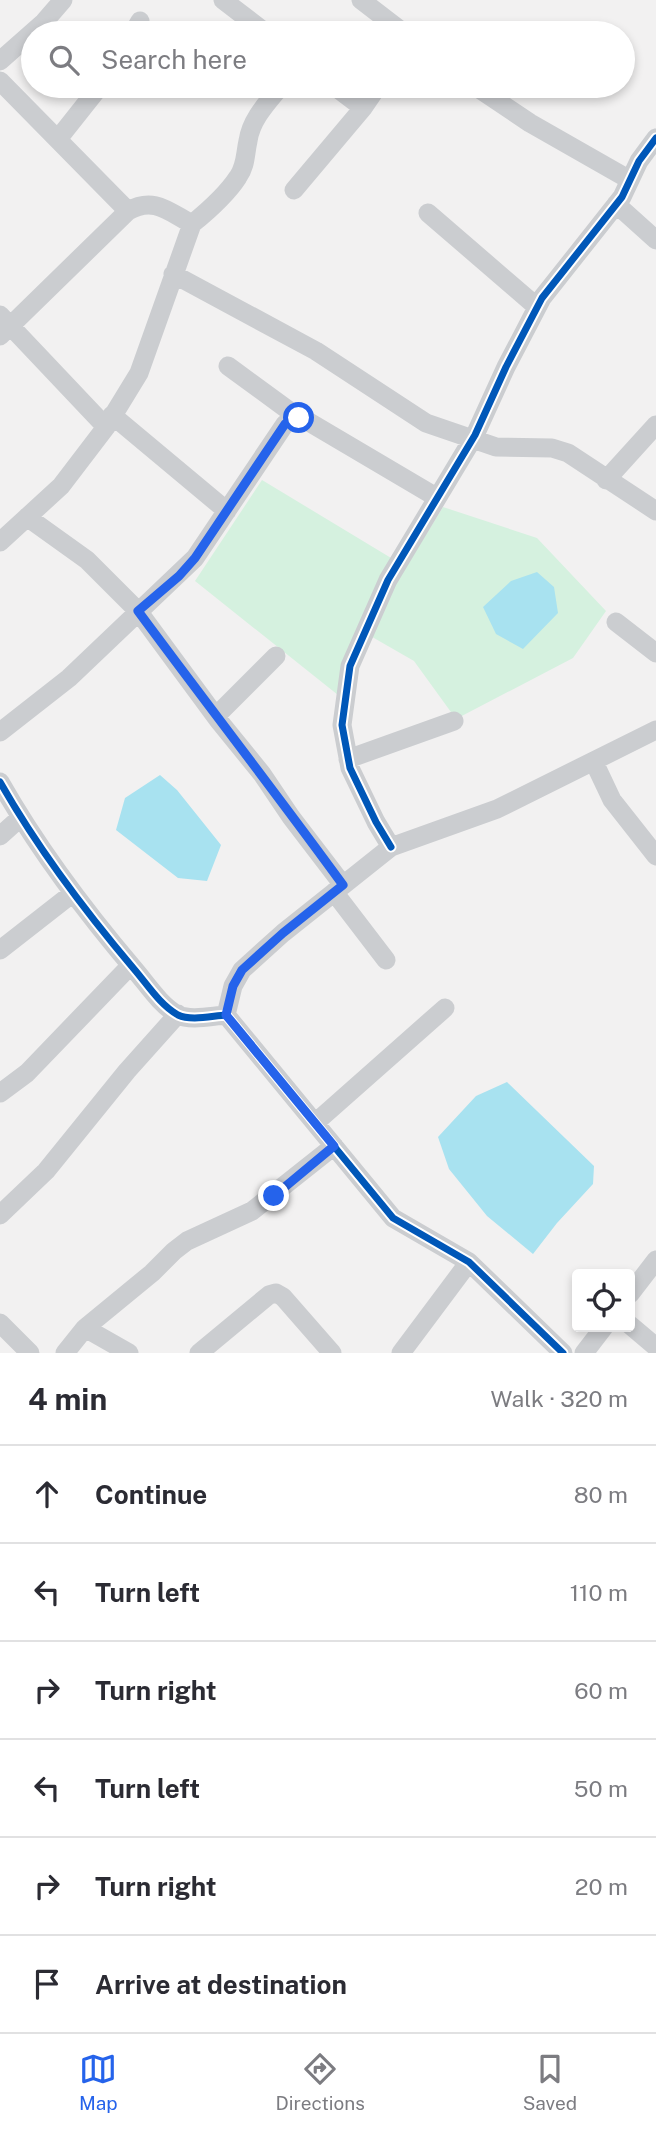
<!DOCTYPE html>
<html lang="en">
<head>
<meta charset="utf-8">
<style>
	body { margin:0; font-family:"Public Sans",sans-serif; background:#f2f2f3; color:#2b2b33 }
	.controls { position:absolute; right:21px; bottom:21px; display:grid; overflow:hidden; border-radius:7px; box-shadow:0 4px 10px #0003 }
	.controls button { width:63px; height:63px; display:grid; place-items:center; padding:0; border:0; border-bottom:2px solid #e1e1e2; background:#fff; color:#2b2b33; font:35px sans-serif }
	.stop { position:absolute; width:21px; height:21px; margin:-16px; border:5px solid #2563eb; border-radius:50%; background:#fff }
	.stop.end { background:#2563eb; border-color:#fff; box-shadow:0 2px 7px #0008 }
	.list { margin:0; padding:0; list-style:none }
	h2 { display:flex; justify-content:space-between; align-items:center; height:91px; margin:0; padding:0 28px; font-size:30px }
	h2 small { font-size:23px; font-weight:400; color:#7c7c81 }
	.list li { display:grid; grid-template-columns:46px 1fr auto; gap:21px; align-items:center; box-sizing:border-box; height:98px; padding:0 28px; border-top:2px solid #e1e1e2 }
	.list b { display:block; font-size:26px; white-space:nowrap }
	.list em { font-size:23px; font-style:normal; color:#7c7c81 }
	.icon { flex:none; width:38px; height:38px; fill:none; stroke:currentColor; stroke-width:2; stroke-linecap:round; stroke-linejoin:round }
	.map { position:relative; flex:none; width:656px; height:1353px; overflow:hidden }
	.search { position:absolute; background:#fff; box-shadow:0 4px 10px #0003; left:21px; right:21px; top:21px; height:77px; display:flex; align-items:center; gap:18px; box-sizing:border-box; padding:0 24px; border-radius:38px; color:#7c7c81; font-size:26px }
	.sheet { height:679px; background:#fff }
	nav { display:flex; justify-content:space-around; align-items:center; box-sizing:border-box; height:98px; border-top:2px solid #e1e1e2; background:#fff; font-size:19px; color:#7c7c81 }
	nav a { display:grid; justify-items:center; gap:4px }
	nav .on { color:#2563eb }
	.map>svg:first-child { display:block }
	.green { fill:#d5f1df }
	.water { fill:#a8e2f0 }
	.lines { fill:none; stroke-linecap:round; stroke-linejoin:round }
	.street { stroke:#cbcdd0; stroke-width:19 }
	.cycleway-casing { stroke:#fff; stroke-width:11 }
	.cycleway { stroke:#0057b8; stroke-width:7 }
	.route { stroke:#2563eb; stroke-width:9 }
</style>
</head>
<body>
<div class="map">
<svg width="656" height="1353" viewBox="0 0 656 1353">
	<rect width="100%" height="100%" fill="#f2f1f1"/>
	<!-- green -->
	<path class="green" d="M262 480 406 567 443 507 537 538 606 611 573 658 456 719 414 661 360 630 338 695 195 581Z"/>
	<!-- water -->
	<path class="water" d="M537 572 554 587 558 613 523 649 496 634 483 607 511 581Z
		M160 775 177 790 221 845 207 881 178 878 116 830 125 798Z
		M507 1082 594 1166 593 1184 557 1223 533 1254 487 1216 449 1169 438 1137 476 1096Z"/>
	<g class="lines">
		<!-- street -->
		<path class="street" d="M223 0 266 33
			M361 0 404 33
			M133 33 140 21
			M0 61 44 22 63 0
			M0 81 128 211C154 196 169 212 192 224L139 373 106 427 61 486 0 542
			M334 86 363 108
			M475 86 530 123 630 180
			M58 139 100 86
			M294 190 363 108 378 86
			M616 204 656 240
			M428 213 537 307
			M192 224C208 211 227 194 238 177 246 166 245 154 248 141 251 119 268 102 281 86
			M173 274 316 351 426 423 496 447 552 448 568 453 656 511
			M0 315 106 427
			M0 336 128 211
			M228 366 299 418
			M112 415 227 511
			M606 480 656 425
			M27 517 87 560 138 611 219 721 262 774 291 817 343 885
			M616 622 656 653
			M216 716 276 656
			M0 732 69 678 195 558 285 424 299 418 309 422 436 497
			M348 759 454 721
			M594 762 612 800 656 856
			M0 782C38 849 84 910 134 969 147 984 160 1005 178 1015 191 1021 211 1016 226 1015L393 1218 469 1262 563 1353
			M0 836 20 818
			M391 847 376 822 350 768 342 725 350 666 388 580 475 435 506 367 542 298 622 197 639 161 656 138
			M334 892 386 960
			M0 950 73 893
			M226 1015 233 986 242 970 283 933 391 847 497 809 656 730
			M0 1093 27 1073 131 965
			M315 1123 445 1008
			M0 1215 46 1171 127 1071 178 1014
			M630 1294 656 1260
			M0 1323 30 1353
			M630 1325 656 1347
			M85 1328 129 1353
			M65 1353 85 1328 152 1273 174 1251 187 1241 252 1211 334 1146
			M199 1353 269 1295 276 1293 283 1297 332 1353
			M401 1353 469 1262
			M584 1353 604 1327"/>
		<!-- cycleway casing -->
		<g class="cycleway-casing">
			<path id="cycleway" d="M0 782C38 849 84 910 134 969 147 984 160 1005 178 1015 191 1021 211 1016 226 1015L393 1218 469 1262 563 1353
				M391 847 376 822 350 768 342 725 350 666 388 580 475 435 506 367 542 298 622 197 639 161 656 138"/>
		</g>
		<!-- cycleway -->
		<use href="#cycleway" class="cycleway"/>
	</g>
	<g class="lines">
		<!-- route -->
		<path class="route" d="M274 1196 334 1146 226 1015 233 986 242 970 283 933 343 885C276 793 206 703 138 611L179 576 195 558 285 424 299 418"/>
	</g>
</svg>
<div class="controls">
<button><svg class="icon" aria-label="locate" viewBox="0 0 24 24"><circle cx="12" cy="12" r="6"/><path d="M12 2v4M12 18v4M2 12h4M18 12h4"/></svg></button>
</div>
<div class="stop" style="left:299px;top:418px"></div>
<div class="stop end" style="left:274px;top:1196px"></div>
<div class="search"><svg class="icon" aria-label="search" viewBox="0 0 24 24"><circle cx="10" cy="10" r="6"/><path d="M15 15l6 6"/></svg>Search here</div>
</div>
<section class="sheet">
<h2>4 min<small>Walk · 320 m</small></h2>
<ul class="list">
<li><svg class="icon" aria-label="ahead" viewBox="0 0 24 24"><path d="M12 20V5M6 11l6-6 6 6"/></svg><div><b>Continue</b></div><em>80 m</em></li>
<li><svg class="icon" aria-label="left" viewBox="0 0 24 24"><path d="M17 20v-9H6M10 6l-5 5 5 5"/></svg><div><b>Turn left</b></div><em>110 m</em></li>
<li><svg class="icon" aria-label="right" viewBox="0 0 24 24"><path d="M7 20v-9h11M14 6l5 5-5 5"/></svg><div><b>Turn right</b></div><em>60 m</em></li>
<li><svg class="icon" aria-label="left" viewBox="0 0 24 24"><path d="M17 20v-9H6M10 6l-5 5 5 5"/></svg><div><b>Turn left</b></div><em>50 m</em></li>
<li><svg class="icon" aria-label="right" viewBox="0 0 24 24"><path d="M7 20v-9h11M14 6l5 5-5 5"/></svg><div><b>Turn right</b></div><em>20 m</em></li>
<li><svg class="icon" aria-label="arrive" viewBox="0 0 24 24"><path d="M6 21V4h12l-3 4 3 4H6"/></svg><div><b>Arrive at destination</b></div></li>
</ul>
</section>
<nav>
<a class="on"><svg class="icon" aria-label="map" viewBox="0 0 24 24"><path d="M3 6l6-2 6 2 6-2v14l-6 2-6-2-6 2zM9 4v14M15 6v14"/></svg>Map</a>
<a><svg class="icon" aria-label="directions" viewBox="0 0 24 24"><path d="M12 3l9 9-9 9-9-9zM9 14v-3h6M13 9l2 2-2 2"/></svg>Directions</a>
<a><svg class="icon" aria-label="saved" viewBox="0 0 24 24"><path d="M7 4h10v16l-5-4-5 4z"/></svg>Saved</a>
</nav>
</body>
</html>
